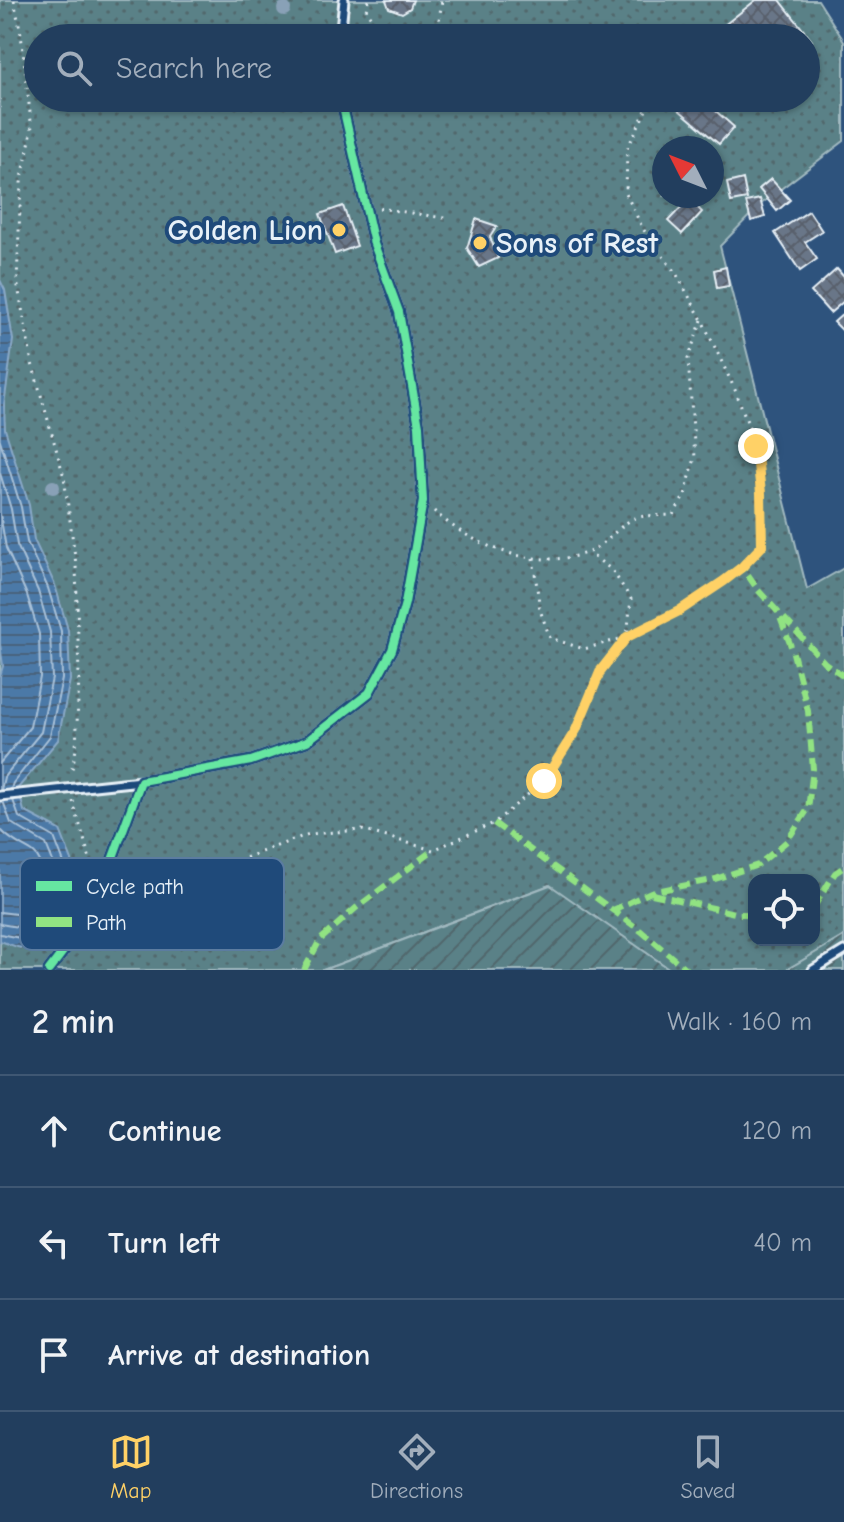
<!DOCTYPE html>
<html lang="en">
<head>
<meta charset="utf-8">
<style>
	body { margin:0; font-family:"Comic Neue",sans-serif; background:#2a4564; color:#f1f3f6 }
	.controls { position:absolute; right:24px; bottom:24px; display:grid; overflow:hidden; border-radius:16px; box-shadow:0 2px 6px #0004 }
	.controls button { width:72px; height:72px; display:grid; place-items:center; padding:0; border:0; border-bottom:2px solid #3f5773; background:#223e5e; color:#f1f3f6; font:40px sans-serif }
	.compass { position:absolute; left:652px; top:136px; width:72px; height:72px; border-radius:50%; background:#223e5e; box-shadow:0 2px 6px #0004; rotate:312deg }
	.stop { position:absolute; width:24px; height:24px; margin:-18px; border:6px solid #ffd166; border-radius:50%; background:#fff }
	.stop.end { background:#ffd166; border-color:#fff; box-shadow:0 2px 8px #0008 }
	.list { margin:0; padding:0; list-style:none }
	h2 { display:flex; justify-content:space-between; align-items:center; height:104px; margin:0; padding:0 32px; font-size:34px }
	h2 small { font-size:26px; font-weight:400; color:#a2aebc }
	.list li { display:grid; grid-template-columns:52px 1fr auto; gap:24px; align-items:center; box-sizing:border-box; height:112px; padding:0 32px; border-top:2px solid #3f5773 }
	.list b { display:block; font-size:30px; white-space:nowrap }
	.list em { font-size:26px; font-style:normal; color:#a2aebc }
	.icon { flex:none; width:44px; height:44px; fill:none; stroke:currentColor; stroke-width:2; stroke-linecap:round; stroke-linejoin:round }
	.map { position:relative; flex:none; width:844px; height:970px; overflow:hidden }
	.search { position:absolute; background:#223e5e; box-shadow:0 2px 6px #0004; left:24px; right:24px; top:24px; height:88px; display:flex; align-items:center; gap:20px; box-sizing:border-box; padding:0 28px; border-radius:44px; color:#a2aebc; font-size:30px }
	.sheet { height:440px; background:#223e5e }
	nav { display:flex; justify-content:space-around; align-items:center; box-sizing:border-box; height:112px; border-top:2px solid #3f5773; background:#223e5e; font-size:22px; color:#a2aebc }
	nav a { display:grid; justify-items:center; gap:4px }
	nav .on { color:#ffd166 }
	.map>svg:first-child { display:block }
	.park { fill:url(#park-dots); stroke:#a1b9c0; stroke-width:2; fill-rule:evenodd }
	.garden { fill:url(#garden-furrows); stroke:#a1b9c0; stroke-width:2 }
	.water { fill:url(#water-rules); stroke:#8aa9c7; stroke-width:2 }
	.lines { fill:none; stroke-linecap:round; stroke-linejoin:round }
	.shore { stroke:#a9c1d8; stroke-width:2 }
	.building { fill:url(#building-cross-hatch); stroke:#e8f1f8; stroke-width:2 }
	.lane-casing { stroke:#e8f1f8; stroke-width:13 }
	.path { stroke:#e8f1f8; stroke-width:3; stroke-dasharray:2 6; stroke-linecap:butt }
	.lane { stroke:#1f4a7a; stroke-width:7 }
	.quiet { stroke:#91e382; stroke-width:6; stroke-dasharray:12 6; stroke-linecap:butt }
	.cycleway-casing { stroke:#1f4a7a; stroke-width:13 }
	.cycleway { stroke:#66e7a1; stroke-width:8 }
	.tree { fill:#89a1b7 }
	.route { stroke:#ffd166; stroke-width:10 }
	.poi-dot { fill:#ffd166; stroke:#1f4a7a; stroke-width:3 }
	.labels { text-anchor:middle; stroke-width:8; stroke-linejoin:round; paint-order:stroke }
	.poi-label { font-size:30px; font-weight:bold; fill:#e8f1f8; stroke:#1f4a7a; text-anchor:end }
	.key { fill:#1f4a7a; stroke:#5b7ca0; stroke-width:2 }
	.key-label { font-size:22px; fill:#e8f1f8 }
</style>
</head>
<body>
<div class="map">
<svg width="844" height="970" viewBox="0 0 844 970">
	<defs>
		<pattern id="park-dots" width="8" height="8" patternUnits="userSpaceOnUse" patternTransform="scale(2)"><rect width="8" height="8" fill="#5a8187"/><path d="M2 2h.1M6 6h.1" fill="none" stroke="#51676c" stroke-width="1.8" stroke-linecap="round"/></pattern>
		<pattern id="garden-furrows" width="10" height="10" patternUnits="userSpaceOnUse" patternTransform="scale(2)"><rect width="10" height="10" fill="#5a8187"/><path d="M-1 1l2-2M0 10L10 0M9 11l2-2" fill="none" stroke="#51676c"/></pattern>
		<pattern id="water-rules" width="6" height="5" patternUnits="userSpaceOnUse" patternTransform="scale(2)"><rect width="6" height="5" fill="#4b79a7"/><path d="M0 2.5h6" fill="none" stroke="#49637d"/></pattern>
		<pattern id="building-cross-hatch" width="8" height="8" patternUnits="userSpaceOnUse" patternTransform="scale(2)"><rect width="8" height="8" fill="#697688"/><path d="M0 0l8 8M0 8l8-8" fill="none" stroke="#59616c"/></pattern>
	</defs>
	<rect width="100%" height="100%" fill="#2e537d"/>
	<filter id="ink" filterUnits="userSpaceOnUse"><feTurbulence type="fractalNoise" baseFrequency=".0125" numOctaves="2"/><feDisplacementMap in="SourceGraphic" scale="16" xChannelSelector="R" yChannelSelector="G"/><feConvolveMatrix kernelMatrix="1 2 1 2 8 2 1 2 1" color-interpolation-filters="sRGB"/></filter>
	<g filter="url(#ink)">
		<!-- park -->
		<path class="park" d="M0 0H818L844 41V141L761 204 720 246 807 589 844 568V936L786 970H671L549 885 323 970H0ZM38 38H806V98H38ZM664 148H712V196H664ZM754 880H814V940H754Z"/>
		<!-- garden -->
		<path class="garden" d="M550 885 671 970H323Z
			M844 936V970H786Z"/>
		<!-- water -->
		<path class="water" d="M0 280 5 290 13 340 4 405 5 429 29 505 34 540 55 585 68 630 70 680 58 740 18 788 24 811 60 830 72 861 68 915 20 948 0 941V676L3 666 0 644Z"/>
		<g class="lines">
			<!-- shore -->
			<path class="shore" d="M0 440 21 507 27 542 48 588 61 631 62 679 50 736 13 783 11 789
				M0 473 11 509 17 545 38 591 50 632 52 678 41 732 4 777 1 790
				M0 514 6 548 27 595 39 634 40 677 30 727 0 763
				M0 829C27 859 51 840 38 899L16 914 0 912
				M0 924 18 927 50 905 54 864 46 844 11 823 3 801
				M0 934 20 938 60 908 64 863 54 837 19 817 13 800"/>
		</g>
		<!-- building -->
		<path class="building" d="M386 0H413L410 8 402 13 389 8Z
			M756 0H780L812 41 806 45V38H730L722 27Z
			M677 98H701L734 127 719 144 672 104Z
			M743 179 747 199 731 202 727 183Z
			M771 179 790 200 777 211 759 189Z
			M689 199 702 212 682 234 668 221Z
			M760 199 765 217 751 221 746 202Z
			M343 206 357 246 335 254 320 214Z
			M809 211 822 231 805 242 817 259 800 271 775 233Z
			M476 219 497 226 490 237 498 258 479 267 467 248Z
			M726 267 729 286 717 288 714 270Z
			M837 269 844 277V301L830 313 811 292Z
			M844 313V332L834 322Z"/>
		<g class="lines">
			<!-- lane casing -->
			<g class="lane-casing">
				<path id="lane" d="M340 38 344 0
					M0 796 141 781
					M49 970 93 912 141 781 251 761 307 741 369 693 392 650 405 603 423 501 419 426 399 312 374 244 341 98
					M813 970 844 951"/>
			</g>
			<!-- path -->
			<path class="path" d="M14 0 21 34 32 130 21 183 17 281 32 363 64 477 76 564 79 677 76 749 71 774
				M368 0 366 11 383 33 410 38
				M413 38 439 20 442 0
				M379 208 450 219
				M434 511C472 546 534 571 586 553 603 548 615 529 631 520 641 514 661 516 673 515L685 495 695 458 688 358 702 320
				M533 558 540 610 550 638 584 649 627 637 631 599 612 570 589 553
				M73 801 93 870
				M106 916 154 892 309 834 362 830 433 850 494 823 544 781 576 730 601 670 627 637 679 611 724 581 762 546 761 493 756 446 736 392 702 320 677 275 643 229 626 194 627 149 652 98"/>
			<!-- lane -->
			<use href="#lane" class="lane"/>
			<!-- quiet -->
			<path class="quiet" d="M784 618 825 663 844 676
				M494 823 641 931 687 970
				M652 894 739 914H754
				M814 907 835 873 844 867
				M611 911 651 892 712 880 758 865 787 841 808 809 813 769 808 711 792 649 778 612 758 590 742 567
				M304 970 320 940 356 908 433 850"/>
			<!-- cycleway casing -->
			<g class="cycleway-casing">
				<path id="cycleway" d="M49 970 93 912 141 781 251 761 307 741 369 693 392 650 405 603 423 501 419 426 399 312 374 244 341 98"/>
			</g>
			<!-- cycleway -->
			<use href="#cycleway" class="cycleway"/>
		</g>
		<!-- trees -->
		<g class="tree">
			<circle cx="284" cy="9" r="7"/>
			<circle cx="53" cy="487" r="7"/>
		</g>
	</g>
	<g class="lines" filter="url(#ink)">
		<!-- route -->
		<path class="route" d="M544 781 576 730 601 670 627 637 679 611 724 581 742 567 762 546 761 493 756 446"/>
	</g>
	<!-- markers -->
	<g class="poi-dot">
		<circle cx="339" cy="230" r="8"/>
		<circle cx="480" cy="243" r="8"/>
	</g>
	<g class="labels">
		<!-- poi labels -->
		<g class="poi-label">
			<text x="323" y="240">Golden Lion</text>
			<text x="496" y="253" text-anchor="start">Sons of Rest</text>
		</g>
	</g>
	<!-- legend -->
	<rect x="20" y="858" width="264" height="92" rx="12" class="key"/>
	<rect x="36" y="881" width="36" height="10" fill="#66e7a1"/>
	<rect x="36" y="917" width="36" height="10" fill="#91e382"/>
	<g class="key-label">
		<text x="86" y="894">Cycle path</text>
		<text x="86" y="930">Path</text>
	</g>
</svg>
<div class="controls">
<button><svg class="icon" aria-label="locate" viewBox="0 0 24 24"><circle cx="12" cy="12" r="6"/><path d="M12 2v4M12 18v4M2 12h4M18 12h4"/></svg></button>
</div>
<svg class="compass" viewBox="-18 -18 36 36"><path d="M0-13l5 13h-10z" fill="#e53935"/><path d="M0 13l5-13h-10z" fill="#a2aebc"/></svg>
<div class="stop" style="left:544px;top:781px"></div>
<div class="stop end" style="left:756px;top:446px"></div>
<div class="search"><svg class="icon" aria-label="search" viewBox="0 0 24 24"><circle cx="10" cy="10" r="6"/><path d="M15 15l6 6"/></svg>Search here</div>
</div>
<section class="sheet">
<h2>2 min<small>Walk · 160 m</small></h2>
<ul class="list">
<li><svg class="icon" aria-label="ahead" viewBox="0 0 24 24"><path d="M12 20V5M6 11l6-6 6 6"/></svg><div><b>Continue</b></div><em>120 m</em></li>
<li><svg class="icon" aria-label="left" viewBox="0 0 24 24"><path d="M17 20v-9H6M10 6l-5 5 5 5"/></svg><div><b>Turn left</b></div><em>40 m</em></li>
<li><svg class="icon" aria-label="arrive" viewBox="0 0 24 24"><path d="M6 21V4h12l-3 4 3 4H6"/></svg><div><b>Arrive at destination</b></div></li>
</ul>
</section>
<nav>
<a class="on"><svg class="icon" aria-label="map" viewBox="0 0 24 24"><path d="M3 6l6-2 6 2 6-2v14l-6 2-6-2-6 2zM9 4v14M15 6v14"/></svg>Map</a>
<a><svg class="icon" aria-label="directions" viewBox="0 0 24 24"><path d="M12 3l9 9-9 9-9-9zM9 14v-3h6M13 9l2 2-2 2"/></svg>Directions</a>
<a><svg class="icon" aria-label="saved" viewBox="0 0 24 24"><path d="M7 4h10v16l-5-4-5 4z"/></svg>Saved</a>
</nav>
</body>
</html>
